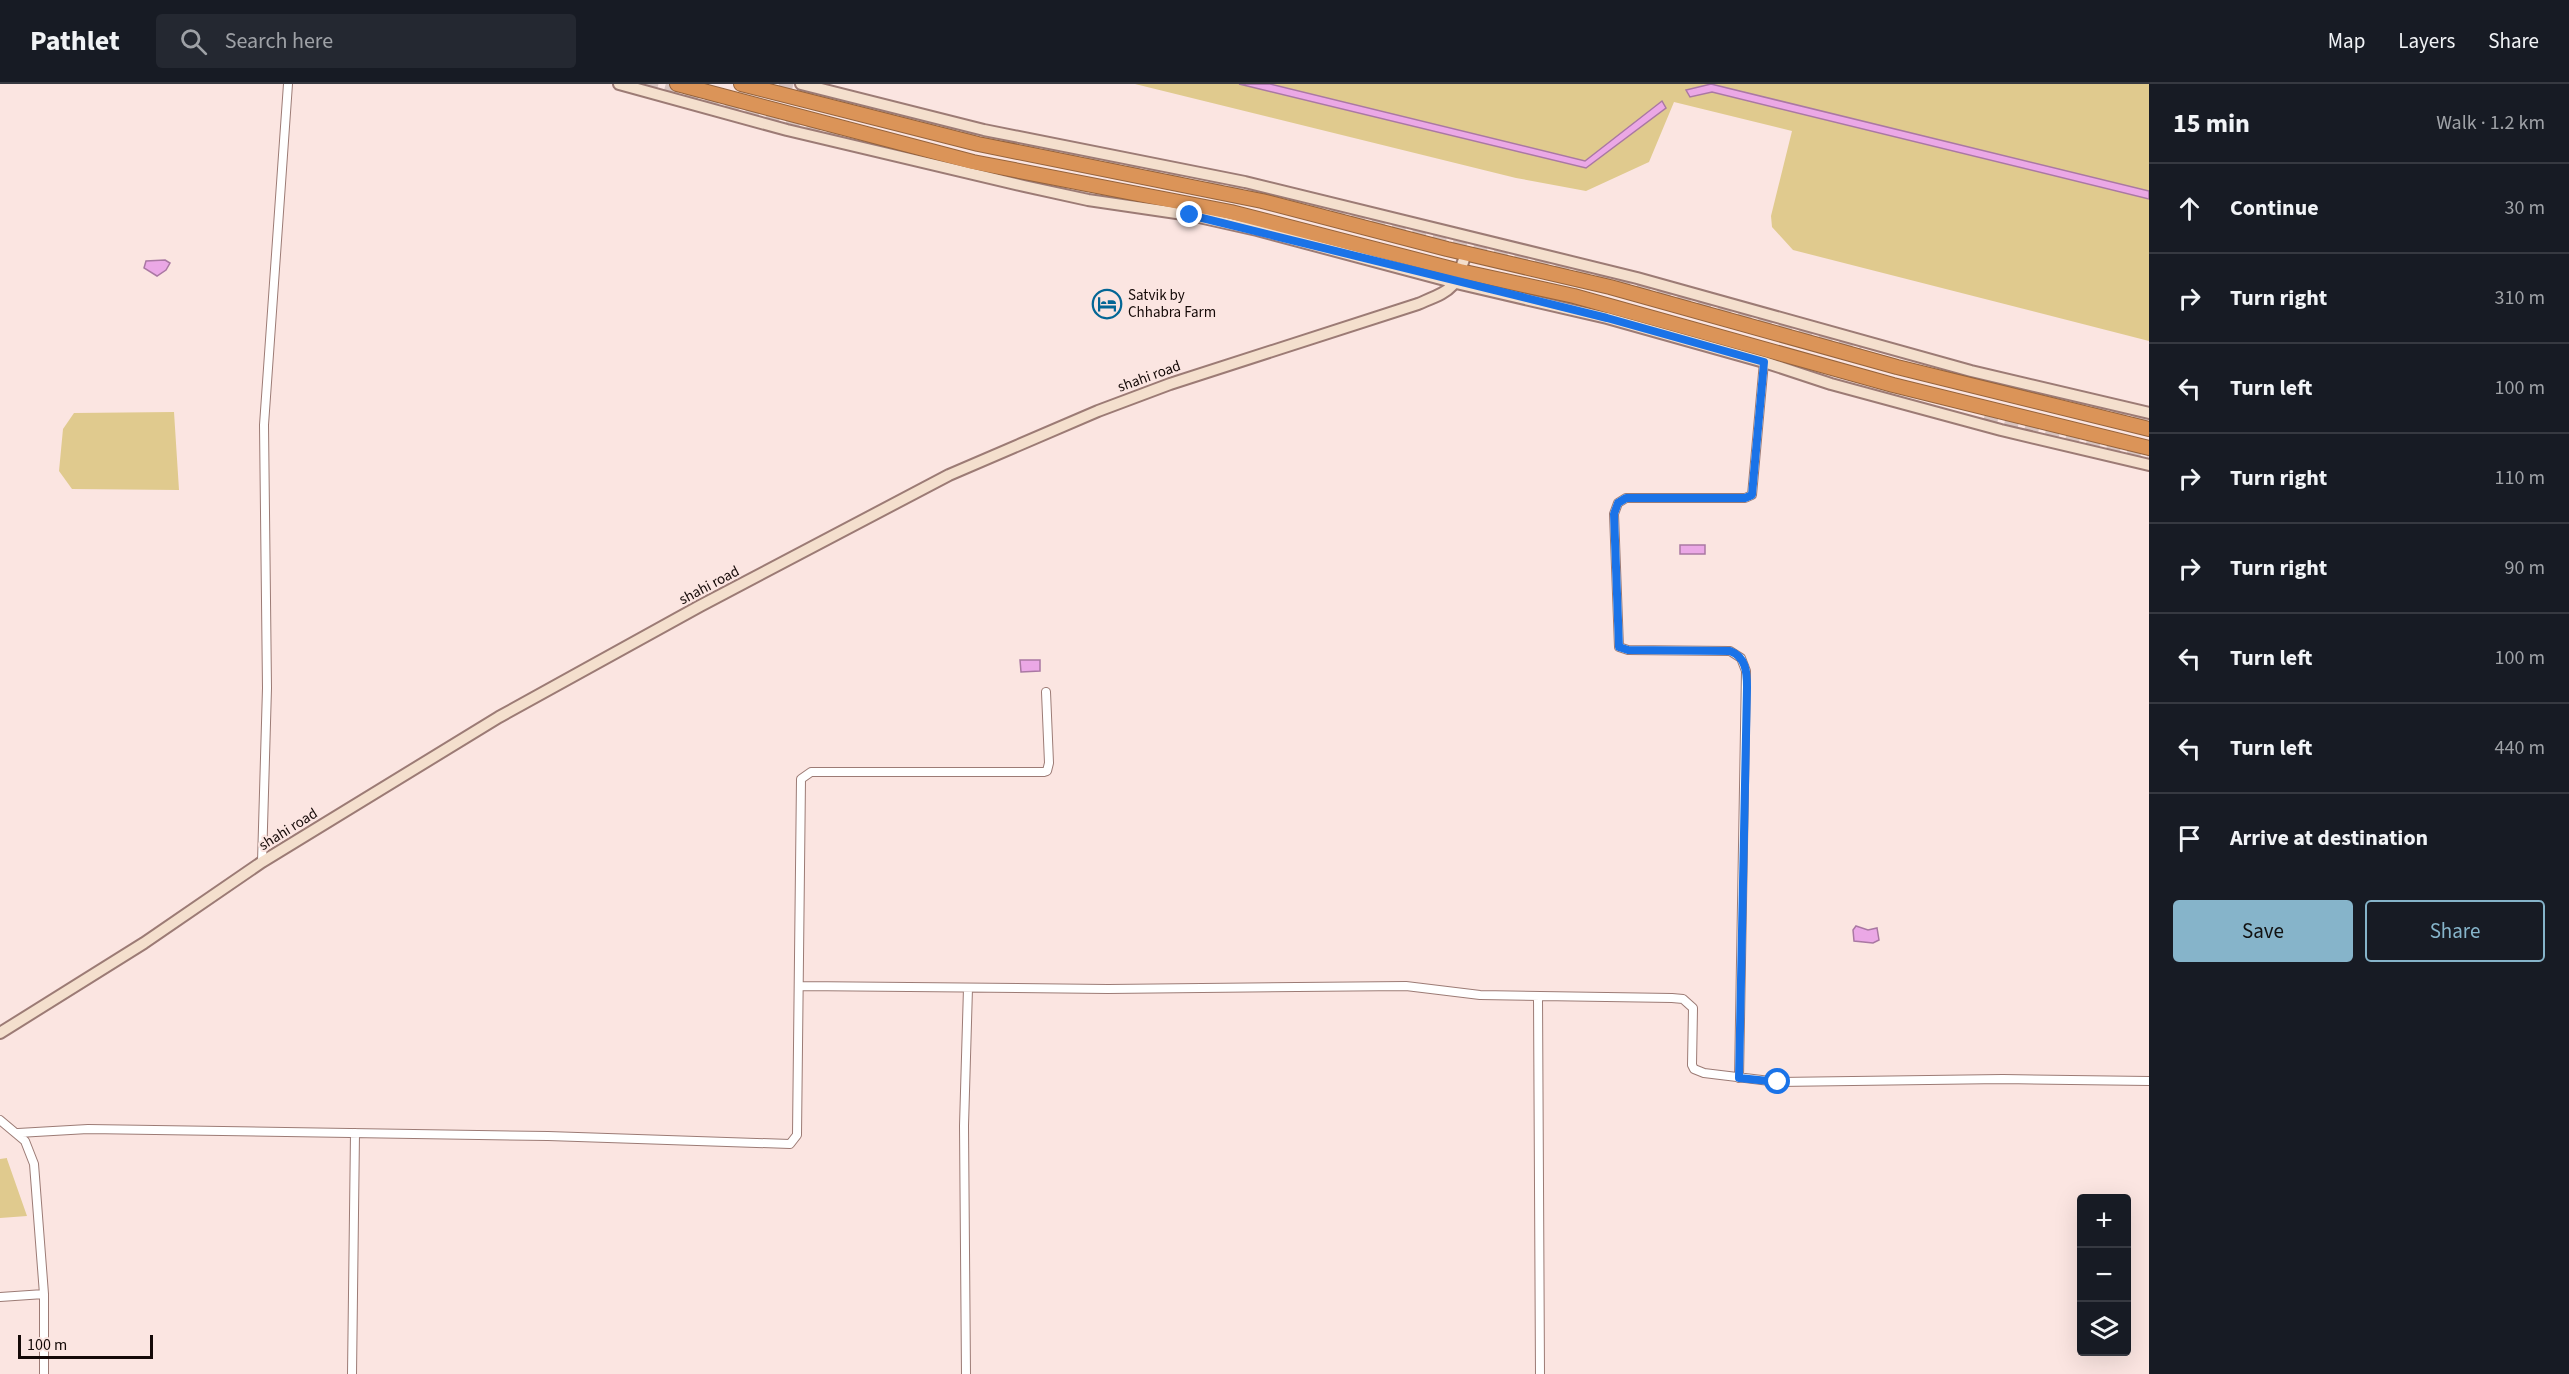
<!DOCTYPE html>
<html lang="en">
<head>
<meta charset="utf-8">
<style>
	body { margin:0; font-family:"Source Sans 3",sans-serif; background:#242831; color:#f1f3f6 }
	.controls { position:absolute; right:18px; bottom:18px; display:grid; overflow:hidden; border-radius:6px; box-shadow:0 6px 24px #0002 }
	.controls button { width:54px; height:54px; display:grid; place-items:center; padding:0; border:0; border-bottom:2px solid #363941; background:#171b24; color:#f1f3f6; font:30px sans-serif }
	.scale { position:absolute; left:18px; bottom:15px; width:135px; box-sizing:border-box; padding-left:6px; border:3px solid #140907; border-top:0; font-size:16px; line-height:21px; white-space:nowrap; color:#140907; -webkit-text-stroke:4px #fbe5e1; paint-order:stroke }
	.stop { position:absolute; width:18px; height:18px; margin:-14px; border:4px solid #1a73e8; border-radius:50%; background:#fff }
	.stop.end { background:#1a73e8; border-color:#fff; box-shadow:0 2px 6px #0008 }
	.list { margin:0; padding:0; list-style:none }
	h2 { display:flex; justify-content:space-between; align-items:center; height:78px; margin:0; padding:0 24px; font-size:26px }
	h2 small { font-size:20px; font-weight:400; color:#9ea1a6 }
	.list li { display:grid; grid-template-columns:39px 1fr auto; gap:18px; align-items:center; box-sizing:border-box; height:90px; padding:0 24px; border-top:2px solid #363941 }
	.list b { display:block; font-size:22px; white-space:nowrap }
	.list em { font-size:20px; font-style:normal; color:#9ea1a6 }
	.actions { display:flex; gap:12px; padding:18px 24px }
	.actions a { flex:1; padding:14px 0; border:2px solid #86b4ca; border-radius:6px; text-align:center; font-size:21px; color:#86b4ca }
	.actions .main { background:#86b4ca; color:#111 }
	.icon { flex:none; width:33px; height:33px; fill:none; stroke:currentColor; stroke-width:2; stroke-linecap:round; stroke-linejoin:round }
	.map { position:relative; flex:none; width:2149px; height:1290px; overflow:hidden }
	header { display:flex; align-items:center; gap:36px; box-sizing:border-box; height:84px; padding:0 30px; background:#171b24; border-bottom:2px solid #363941 }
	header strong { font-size:28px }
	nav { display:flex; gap:33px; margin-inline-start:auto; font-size:21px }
	.search { width:420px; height:54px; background:#242831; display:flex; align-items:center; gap:15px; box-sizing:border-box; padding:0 21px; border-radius:6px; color:#9ea1a6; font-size:22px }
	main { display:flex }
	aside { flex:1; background:#171b24 }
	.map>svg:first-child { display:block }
	.green { fill:#e0ca8e }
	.water { fill:#eba8e6; stroke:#aa78a3; stroke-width:1.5 }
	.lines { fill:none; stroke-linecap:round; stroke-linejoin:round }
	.highway-tunnel { stroke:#d8c4c0; stroke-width:14; stroke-dasharray:14 7; stroke-linecap:butt }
	.street-casing { stroke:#9c7b75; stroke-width:10 }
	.secondary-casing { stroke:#9c7b75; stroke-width:14 }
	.highway-casing { stroke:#95633c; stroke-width:16 }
	.street { stroke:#fff; stroke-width:8 }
	.secondary { stroke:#f4dfcd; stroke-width:10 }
	.highway { stroke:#db9458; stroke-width:14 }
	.route { stroke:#1a73e8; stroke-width:8 }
	.labels { text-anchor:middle; stroke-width:4.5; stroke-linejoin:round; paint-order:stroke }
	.poi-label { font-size:15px; fill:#140907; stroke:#fbe5e1; text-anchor:start }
	.street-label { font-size:15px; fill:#140907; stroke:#fbe5e1 }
</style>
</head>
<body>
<header>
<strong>Pathlet</strong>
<div class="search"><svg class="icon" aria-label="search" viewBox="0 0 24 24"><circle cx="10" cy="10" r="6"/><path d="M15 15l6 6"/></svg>Search here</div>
<nav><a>Map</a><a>Layers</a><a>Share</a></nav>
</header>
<main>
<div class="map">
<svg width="2149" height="1290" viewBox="0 0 2149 1290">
	<rect width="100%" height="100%" fill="#fbe5e1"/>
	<!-- green -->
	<path class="green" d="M1135 0H2149V257L1793 166 1772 143 1771 132 1792 47 1674 18 1649 78 1586 107 1516 94Z
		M174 328 179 406 72 405 59 387 63 345 74 329Z
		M7 1074V1075L27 1132 0 1134V1075Z"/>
	<!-- water -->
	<path class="water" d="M1239 0H1270L1585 77 1662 17 1666 24 1586 84Z
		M1711 0 2149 107V115L1712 8 1690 13 1686 6Z
		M165 176 170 179 166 186 157 192 144 184 146 177Z
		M1680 461H1705V470H1680Z
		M1020 576H1040V587L1021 588Z
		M1856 842 1868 846 1877 844 1879 856 1873 859 1854 857 1853 846Z"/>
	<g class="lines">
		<!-- highway-tunnel -->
		<path class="highway-tunnel" d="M644 0 844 55
			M779 0 1052 68 1187 91
			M1209 95 1690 215 1862 262
			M1033 99 1161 122
			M1970 291 2149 337
			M1985 330 2149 371"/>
		<!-- street casing -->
		<g class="street-casing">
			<path id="street" d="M262 778 267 604 264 341 288 0
				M800 902 1108 905 1406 902 1480 911 1672 914 1683 915 1693 924 1692 981 1694 985 1704 989 1778 998 2003 995 2149 997
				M1538 913 1540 1290
				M1739 994 1746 587 1741 574 1730 567 1628 566 1619 563 1614 430 1618 419 1626 414H1745L1752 411 1764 278
				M0 1036 25 1057 34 1080 44 1210V1290
				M18 1049 88 1045 548 1052 790 1060 797 1051 801 695 811 688H1044L1047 687 1049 679 1046 608
				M0 1213 44 1210
				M352 1290 355 1049
				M966 1290 964 1042 968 904"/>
		</g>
		<!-- secondary casing -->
		<g class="secondary-casing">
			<path id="secondary" d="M619 0 787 46 1024 102 1088 116 1190 131 1257 146 1456 199 1607 234 1764 278 1831 300 2001 346 2149 381
				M801 0 984 46 1245 98 1637 194 1971 287 2149 329
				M0 949 144 859 262 778 499 633 700 522 949 391 1098 327 1170 300 1418 220C1453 205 1454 207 1466 169"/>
		</g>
		<!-- highway casing -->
		<g class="highway-casing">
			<path id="highway" d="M677 0 973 78 1231 128 1460 187 1574 212 1893 301 2149 364
				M741 0 978 60 1262 117 1447 165 1610 203 1897 283 2149 345"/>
		</g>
		<!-- street -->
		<use href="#street" class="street"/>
		<!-- secondary -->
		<use href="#secondary" class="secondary"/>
		<!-- highway -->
		<use href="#highway" class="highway"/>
	</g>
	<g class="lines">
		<!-- route -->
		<path class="route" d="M1190 131 1607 234 1764 278 1752 411 1745 414H1626L1618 419 1614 430 1619 563 1628 566 1730 567C1746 573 1747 588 1747 603L1739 994 1778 998"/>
	</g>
	<!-- icons -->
	<defs>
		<g id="hotel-ring" transform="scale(1.5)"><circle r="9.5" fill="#fbe5e1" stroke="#036695" stroke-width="1.5"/><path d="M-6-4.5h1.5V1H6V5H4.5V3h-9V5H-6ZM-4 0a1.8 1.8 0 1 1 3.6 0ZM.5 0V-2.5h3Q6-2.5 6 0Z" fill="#036695"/></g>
	</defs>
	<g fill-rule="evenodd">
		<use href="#hotel-ring" x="1107" y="220"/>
	</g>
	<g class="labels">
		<!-- poi labels -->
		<g class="poi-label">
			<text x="1128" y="216">Satvik by<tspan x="1128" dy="17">Chhabra Farm</tspan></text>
		</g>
		<!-- street labels -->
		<g class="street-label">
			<text transform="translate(1149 292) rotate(-20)" y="5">shahi road</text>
			<text transform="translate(709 501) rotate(-28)" y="5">shahi road</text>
			<text transform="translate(288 745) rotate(-32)" y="5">shahi road</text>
		</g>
	</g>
</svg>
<div class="controls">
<button>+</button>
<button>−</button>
<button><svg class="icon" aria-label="layers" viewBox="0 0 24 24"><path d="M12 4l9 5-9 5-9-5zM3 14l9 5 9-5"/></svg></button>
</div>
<div class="scale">100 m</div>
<div class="stop" style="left:1778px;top:998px"></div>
<div class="stop end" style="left:1190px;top:131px"></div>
</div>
<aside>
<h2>15 min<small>Walk · 1.2 km</small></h2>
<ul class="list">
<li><svg class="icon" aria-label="ahead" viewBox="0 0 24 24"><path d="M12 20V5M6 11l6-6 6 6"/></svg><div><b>Continue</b></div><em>30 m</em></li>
<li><svg class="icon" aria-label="right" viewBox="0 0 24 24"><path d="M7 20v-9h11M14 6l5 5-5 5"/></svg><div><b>Turn right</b></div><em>310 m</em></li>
<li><svg class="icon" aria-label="left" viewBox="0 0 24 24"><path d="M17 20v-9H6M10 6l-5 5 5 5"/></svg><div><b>Turn left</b></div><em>100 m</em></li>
<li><svg class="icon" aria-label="right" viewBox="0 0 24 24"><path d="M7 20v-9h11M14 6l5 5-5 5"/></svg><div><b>Turn right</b></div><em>110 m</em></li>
<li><svg class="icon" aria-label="right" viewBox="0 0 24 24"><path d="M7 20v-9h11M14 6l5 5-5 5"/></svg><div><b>Turn right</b></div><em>90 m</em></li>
<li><svg class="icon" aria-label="left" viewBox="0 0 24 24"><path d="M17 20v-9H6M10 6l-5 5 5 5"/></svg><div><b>Turn left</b></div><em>100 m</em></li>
<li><svg class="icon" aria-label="left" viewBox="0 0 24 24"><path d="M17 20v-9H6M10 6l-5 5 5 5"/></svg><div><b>Turn left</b></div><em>440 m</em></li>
<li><svg class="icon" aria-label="arrive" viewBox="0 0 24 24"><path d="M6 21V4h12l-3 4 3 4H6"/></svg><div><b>Arrive at destination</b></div></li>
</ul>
<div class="actions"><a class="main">Save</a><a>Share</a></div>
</aside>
</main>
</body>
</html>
